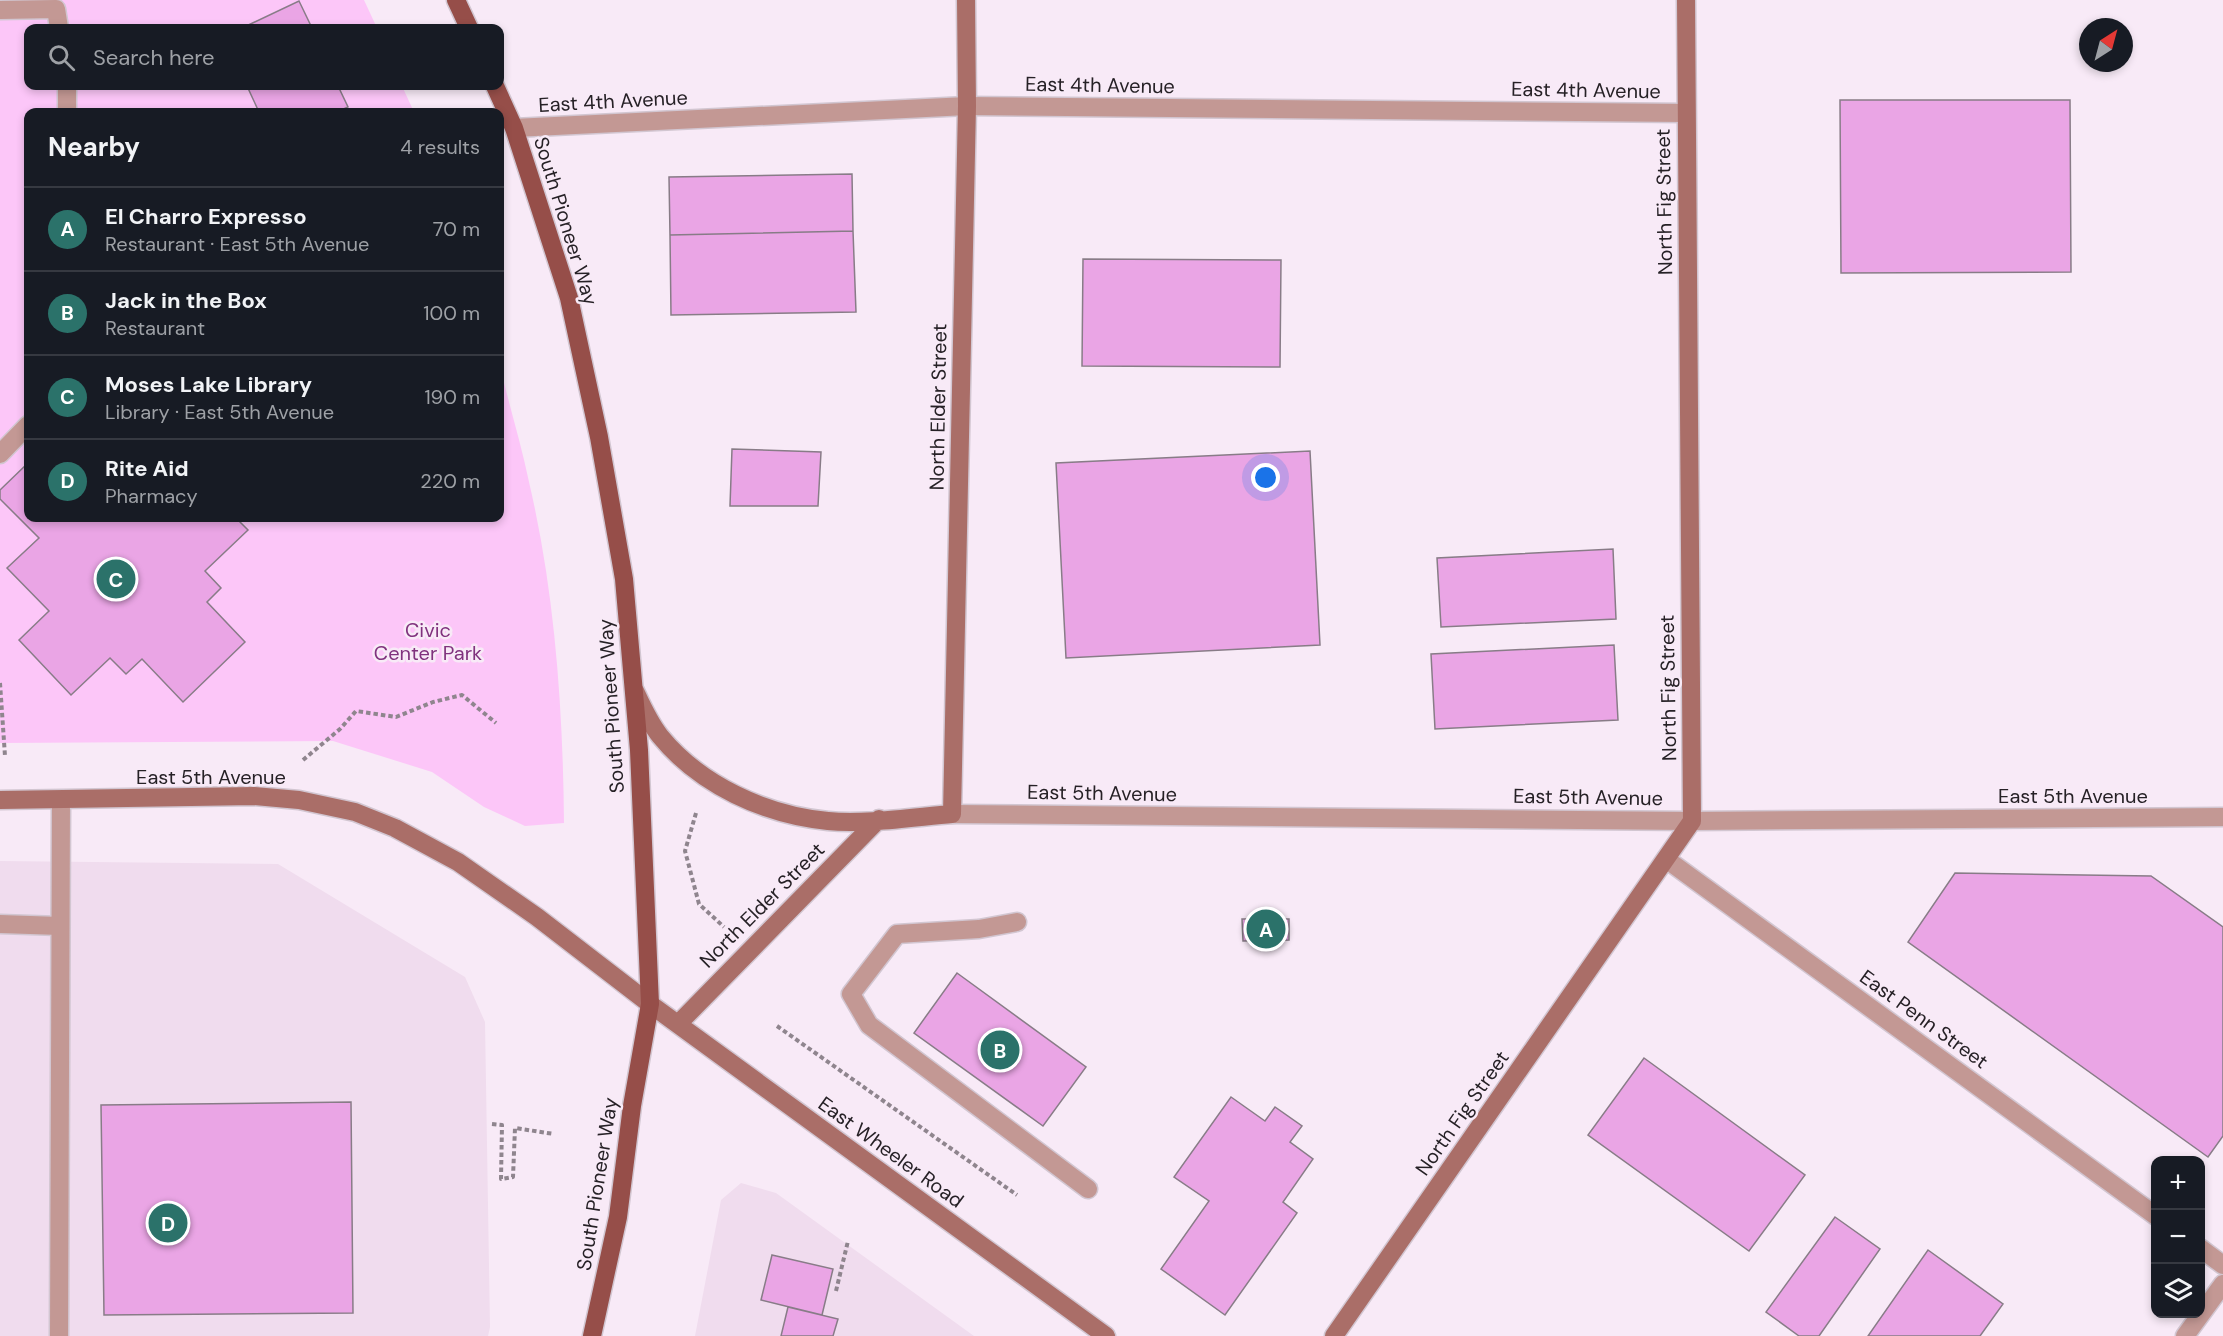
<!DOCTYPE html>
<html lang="en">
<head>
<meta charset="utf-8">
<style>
	body { margin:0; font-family:"DM Sans",sans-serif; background:#20242c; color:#f1f3f6 }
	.controls { position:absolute; right:18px; bottom:18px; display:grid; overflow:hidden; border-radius:12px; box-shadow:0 3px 9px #0003 }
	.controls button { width:54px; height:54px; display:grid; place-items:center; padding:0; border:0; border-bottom:2px solid #363941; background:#171b24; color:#f1f3f6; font:30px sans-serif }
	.compass { position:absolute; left:2079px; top:18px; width:54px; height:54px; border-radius:50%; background:#171b24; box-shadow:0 3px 9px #0003; rotate:36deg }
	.you { position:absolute; left:1266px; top:478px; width:21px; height:21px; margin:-15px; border:4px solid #fff; border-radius:50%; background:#1a73e8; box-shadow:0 0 0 9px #1a73e833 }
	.badge { display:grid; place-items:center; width:39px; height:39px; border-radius:50%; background:#2b726a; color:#fff; font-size:20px; font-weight:700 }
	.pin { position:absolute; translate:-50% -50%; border:3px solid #fff; box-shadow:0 2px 6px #0006 }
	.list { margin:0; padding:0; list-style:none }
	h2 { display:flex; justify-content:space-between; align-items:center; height:78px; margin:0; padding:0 24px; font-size:26px }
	h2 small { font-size:20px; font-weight:400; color:#9ea1a6 }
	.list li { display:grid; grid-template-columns:39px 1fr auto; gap:18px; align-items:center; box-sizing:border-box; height:84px; padding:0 24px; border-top:2px solid #363941 }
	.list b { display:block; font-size:22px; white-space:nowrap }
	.list p { margin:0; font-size:20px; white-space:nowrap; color:#9ea1a6 }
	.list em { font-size:20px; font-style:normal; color:#9ea1a6 }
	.icon { flex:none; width:33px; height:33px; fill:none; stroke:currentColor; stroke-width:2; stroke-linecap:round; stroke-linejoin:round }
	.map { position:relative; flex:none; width:2223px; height:1336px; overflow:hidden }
	.search { position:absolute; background:#171b24; box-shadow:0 3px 9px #0003; left:24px; top:24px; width:480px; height:66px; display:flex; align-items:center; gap:15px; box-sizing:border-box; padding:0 21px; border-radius:12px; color:#9ea1a6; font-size:22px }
	.panel { position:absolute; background:#171b24; box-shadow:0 3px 9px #0003; left:24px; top:108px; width:480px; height:414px; border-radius:12px }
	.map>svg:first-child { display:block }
	.built { fill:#f0dcee }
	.green { fill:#fcc6f8 }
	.building { fill:#eaa5e5; stroke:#887c87; stroke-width:1.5 }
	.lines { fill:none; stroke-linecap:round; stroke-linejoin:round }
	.lane-casing { stroke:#d2c6d1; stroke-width:21 }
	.street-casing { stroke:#d2c6d1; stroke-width:21 }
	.secondary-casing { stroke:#d2c6d1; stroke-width:21 }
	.primary-casing { stroke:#d2c6d1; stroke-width:21 }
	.path { stroke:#8f858e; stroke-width:4; stroke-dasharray:4.5 3; stroke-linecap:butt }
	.lane { stroke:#c39894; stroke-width:18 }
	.street { stroke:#c39894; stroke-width:18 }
	.secondary { stroke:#aa6e68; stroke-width:18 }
	.primary { stroke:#964e49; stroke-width:18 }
	.labels { text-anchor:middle; stroke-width:5; stroke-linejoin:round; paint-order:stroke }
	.street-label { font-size:20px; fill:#262126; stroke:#f8eaf7 }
	.park-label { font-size:20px; fill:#80327e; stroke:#f8eaf7 }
</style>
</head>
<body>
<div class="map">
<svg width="2223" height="1336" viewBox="0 0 2223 1336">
	<rect width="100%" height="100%" fill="#f8eaf7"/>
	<!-- built -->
	<path class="built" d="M0 861 278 864 465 977 485 1022 490 1327 488 1336H0Z
		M741 1183 776 1193 974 1336H695L721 1200Z"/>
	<!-- green -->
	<path class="green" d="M0 0H364L377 28H28V86H402L414 112H28V518H500V366C509 405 521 443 529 482 555 593 563 709 564 823L525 826 484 807 432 772 333 741 0 743Z"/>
	<!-- building -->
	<path class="building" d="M299 1 312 28H242Z
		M247 86H338L348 107 337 112H259Z
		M1840 100H2070L2071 272 1841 273Z
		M852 174 853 231 670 235 669 177Z
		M853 231 856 312 671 315 670 235Z
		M1083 259 1281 260 1280 367 1082 366Z
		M732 449 821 452 818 506H730Z
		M1310 451 1320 645 1066 658 1056 463Z
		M28 463V518H236L248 530 205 571 221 588 207 602 245 642 183 702 142 659 126 674 110 658 71 695 19 640 49 611 7 568 39 538 0 499V490Z
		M1613 549 1616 619 1441 627 1437 558Z
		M1614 645 1618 720 1435 729 1431 654Z
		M1955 873 2151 876 2223 927V1136L2208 1157 1908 942Z
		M1242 919H1289V940L1243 941Z
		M957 973 1086 1067 1043 1126 914 1033Z
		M1644 1058 1805 1175 1749 1251 1588 1135Z
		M1231 1097 1265 1121 1275 1107 1302 1126 1290 1142 1313 1159 1283 1202 1297 1213 1225 1315 1161 1269 1209 1201 1174 1177Z
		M351 1102 353 1313 104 1315 101 1105Z
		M1835 1217 1880 1249 1819 1336H1799L1766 1312Z
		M1928 1250 2003 1304 1980 1336H1868Z
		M772 1255 833 1269 822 1315 761 1300Z
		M788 1307 838 1319 833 1336H781Z"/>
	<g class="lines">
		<!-- lane casing -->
		<g class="lane-casing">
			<path id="lane" d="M0 10 56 9 59 28
				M67 112V86
				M514 128 967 106
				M0 454 28 425
				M1017 922 979 929 897 934 851 994 869 1025 1088 1189
				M0 924 60 926
				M59 1336 61 800"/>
		</g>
		<!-- street casing -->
		<g class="street-casing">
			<path id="street" d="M967 106 1686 113
				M952 814 1692 821 2223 817
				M1666 859 2156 1216
				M2200 1248 2223 1265
				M2185 1336 2223 1284"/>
		</g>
		<!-- secondary casing -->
		<g class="secondary-casing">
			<path id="secondary" d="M635 691C642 706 649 722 660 736 700 785 765 815 828 821 863 825 916 817 952 814L967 106 966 0
				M0 800 254 796 299 800 355 812 395 828 458 862 537 917 650 1004 1106 1336
				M678 1024 879 819
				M1334 1336 1692 821 1686 0"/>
		</g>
		<!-- primary casing -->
		<g class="primary-casing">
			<path id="primary" d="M456 0 469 28
				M495 86 514 128 569 298 599 437 624 579 639 750 650 1004 632 1106 618 1217 592 1336"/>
		</g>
		<!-- path -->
		<path class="path" d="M0 683 5 756
			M303 760 340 729 356 711 396 717 433 702 462 695 496 723
			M696 813 685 851 699 904 724 927
			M777 1026 1017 1195
			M492 1124 502 1125 501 1179 513 1177 515 1128 554 1134
			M836 1291 848 1241"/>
		<!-- lane -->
		<use href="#lane" class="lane"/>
		<!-- street -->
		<use href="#street" class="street"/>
		<!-- secondary -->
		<use href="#secondary" class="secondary"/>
		<!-- primary -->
		<use href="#primary" class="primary"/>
	</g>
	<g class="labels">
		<!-- street labels -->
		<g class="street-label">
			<text transform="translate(1100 85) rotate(1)" y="7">East 4th Avenue</text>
			<text transform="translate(1586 90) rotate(1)" y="7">East 4th Avenue</text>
			<text transform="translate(613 101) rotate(-3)" y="7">East 4th Avenue</text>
			<text transform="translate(1664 202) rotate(-91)" y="7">North Fig Street</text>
			<text transform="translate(566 221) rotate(73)" y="7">South Pioneer Way</text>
			<text transform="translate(938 407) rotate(-89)" y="7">North Elder Street</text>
			<text transform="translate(1668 688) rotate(-91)" y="7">North Fig Street</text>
			<text transform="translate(611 706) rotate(-94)" y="7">South Pioneer Way</text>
			<text x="211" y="784">East 5th Avenue</text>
			<text transform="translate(1102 793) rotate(1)" y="7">East 5th Avenue</text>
			<text x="2073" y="803">East 5th Avenue</text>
			<text transform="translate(1588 797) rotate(1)" y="7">East 5th Avenue</text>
			<text transform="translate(762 905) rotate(-45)" y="7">North Elder Street</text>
			<text transform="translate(1924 1019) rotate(36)" y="7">East Penn Street</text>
			<text transform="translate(1462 1113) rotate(-55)" y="7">North Fig Street</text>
			<text transform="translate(891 1152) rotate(36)" y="7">East Wheeler Road</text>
			<text transform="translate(597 1184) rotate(-81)" y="7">South Pioneer Way</text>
		</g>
		<!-- park labels -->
		<g class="park-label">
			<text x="428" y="637">Civic<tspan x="428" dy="23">Center Park</tspan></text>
		</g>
	</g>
</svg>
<div class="controls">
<button>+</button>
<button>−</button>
<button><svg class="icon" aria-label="layers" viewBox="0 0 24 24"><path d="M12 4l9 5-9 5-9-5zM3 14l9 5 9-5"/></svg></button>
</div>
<svg class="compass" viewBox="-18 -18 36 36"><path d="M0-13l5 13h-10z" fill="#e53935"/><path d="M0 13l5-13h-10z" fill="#9ea1a6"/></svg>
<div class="you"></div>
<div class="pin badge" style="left:1266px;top:929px">A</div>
<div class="pin badge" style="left:1000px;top:1050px">B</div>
<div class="pin badge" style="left:116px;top:579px">C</div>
<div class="pin badge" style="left:168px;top:1223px">D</div>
<div class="search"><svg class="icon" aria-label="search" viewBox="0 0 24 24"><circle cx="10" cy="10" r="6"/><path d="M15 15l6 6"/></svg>Search here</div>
<section class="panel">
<h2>Nearby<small>4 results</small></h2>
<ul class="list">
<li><span class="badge">A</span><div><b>El Charro Expresso</b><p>Restaurant · East 5th Avenue</p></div><em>70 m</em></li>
<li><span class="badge">B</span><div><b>Jack in the Box</b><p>Restaurant</p></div><em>100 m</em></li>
<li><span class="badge">C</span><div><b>Moses Lake Library</b><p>Library · East 5th Avenue</p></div><em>190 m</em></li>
<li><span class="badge">D</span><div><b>Rite Aid</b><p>Pharmacy</p></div><em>220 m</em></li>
</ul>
</section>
</div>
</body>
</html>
